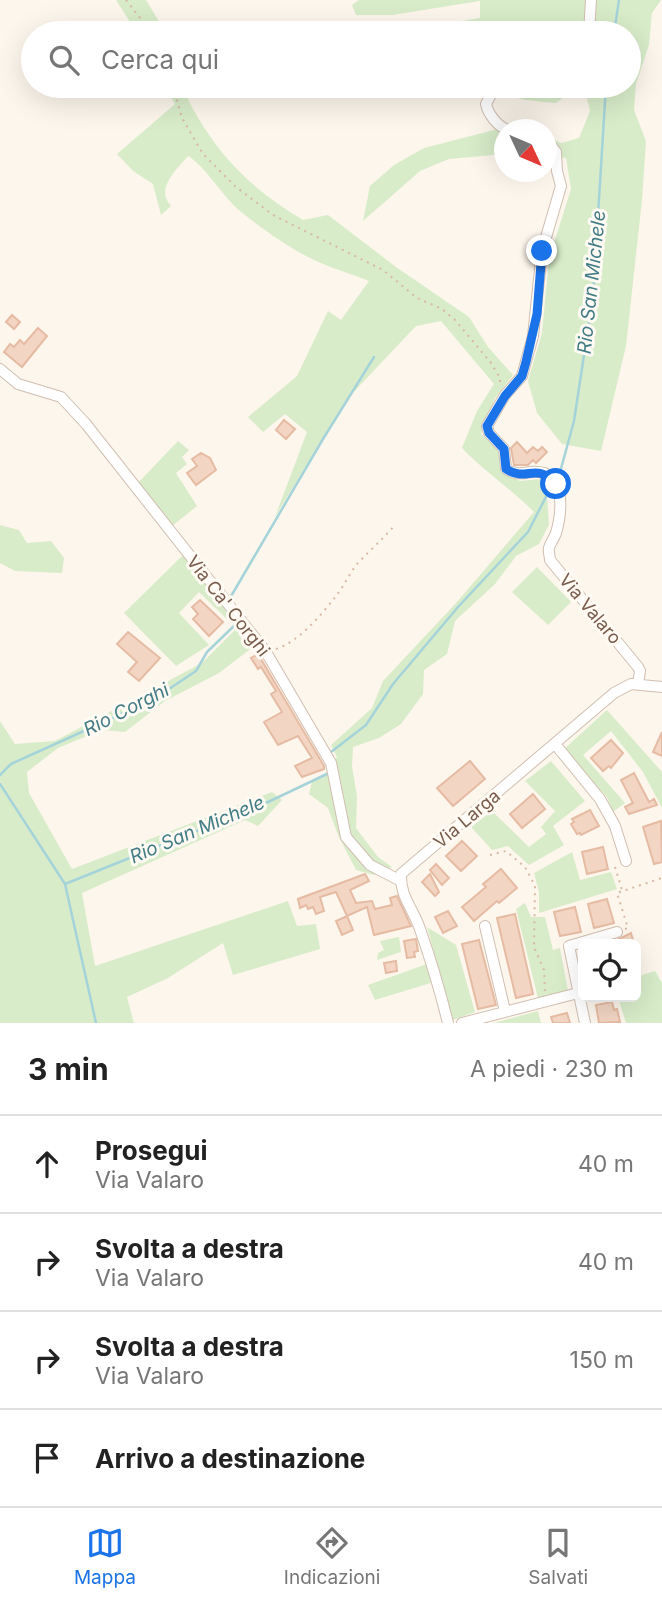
<!DOCTYPE html>
<html lang="it">
<head>
<meta charset="utf-8">
<style>
	body { margin:0; font-family:Inter,sans-serif; background:#f6f6f6; color:#222 }
	.controls { position:absolute; right:21px; bottom:21px; display:grid; overflow:hidden; border-radius:10px; box-shadow:0 7px 28px #0002 }
	.controls button { width:63px; height:63px; display:grid; place-items:center; padding:0; border:0; border-bottom:2px solid #e0e0e0; background:#fff; color:#222; font:35px sans-serif }
	.compass { position:absolute; left:494px; top:119px; width:63px; height:63px; border-radius:50%; background:#fff; box-shadow:0 7px 28px #0002; rotate:134deg }
	.stop { position:absolute; width:21px; height:21px; margin:-16px; border:5px solid #1a73e8; border-radius:50%; background:#fff }
	.stop.end { background:#1a73e8; border-color:#fff; box-shadow:0 2px 7px #0008 }
	.list { margin:0; padding:0; list-style:none }
	h2 { display:flex; justify-content:space-between; align-items:center; height:91px; margin:0; padding:0 28px; font-size:30px }
	h2 small { font-size:23px; font-weight:400; color:#767676 }
	.list li { display:grid; grid-template-columns:46px 1fr auto; gap:21px; align-items:center; box-sizing:border-box; height:98px; padding:0 28px; border-top:2px solid #e0e0e0 }
	.list b { display:block; font-size:26px; white-space:nowrap }
	.list p { margin:0; font-size:23px; white-space:nowrap; color:#767676 }
	.list em { font-size:23px; font-style:normal; color:#767676 }
	.icon { flex:none; width:38px; height:38px; fill:none; stroke:currentColor; stroke-width:2; stroke-linecap:round; stroke-linejoin:round }
	.map { position:relative; flex:none; width:662px; height:1023px; overflow:hidden }
	.search { position:absolute; background:#fff; box-shadow:0 7px 28px #0002; left:21px; right:21px; top:21px; height:77px; display:flex; align-items:center; gap:18px; box-sizing:border-box; padding:0 24px; border-radius:38px; color:#767676; font-size:26px }
	.sheet { height:483px; background:#fff }
	nav { display:flex; justify-content:space-around; align-items:center; box-sizing:border-box; height:98px; border-top:2px solid #e0e0e0; background:#fff; font-size:19px; color:#767676 }
	nav a { display:grid; justify-items:center; gap:4px }
	nav .on { color:#1a73e8 }
	.map>svg:first-child { display:block }
	.green { fill:#d8ecc9 }
	.lines { fill:none; stroke-linecap:round; stroke-linejoin:round }
	.stream { stroke:#a5d3da; stroke-width:2.5 }
	.building { fill:#f3d5c3; stroke:#e6bba3; stroke-width:2 }
	.street-casing { stroke:#d1beb0; stroke-width:12 }
	.path { stroke:#d9b8a5; stroke-width:2; stroke-dasharray:2 5; stroke-linecap:butt }
	.street { stroke:#fff; stroke-width:10 }
	.route { stroke:#1a73e8; stroke-width:9 }
	.labels { text-anchor:middle; stroke-width:6; stroke-linejoin:round; paint-order:stroke }
	.street-label { font-size:18px; fill:#7a5c4d; stroke:#fffaf3 }
	.water-label { font-size:19px; font-style:italic; fill:#437c86; stroke:#fffaf3 }
</style>
</head>
<body>
<div class="map">
<svg width="662" height="1023" viewBox="0 0 662 1023">
	<rect width="100%" height="100%" fill="#fdf6ec"/>
	<!-- green -->
	<path class="green" d="M116 0H146L166 33H137Z
		M359 0H661L652 13 649 45 636 84 634 110 646 141 642 200 626 346 601 451 562 444 537 413 528 381 542 333 549 259 571 189 566 158 547 156V136L561 143 579 138 590 111 584 86H629V33H474L472 30 454 33H392L480 18V1L392 15H356L352 5Z
		M164 86H183C188 102 196 114 205 129 232 170 262 195 303 220L328 215 396 267 469 317 488 347 513 375 495 398 481 434 499 450 502 471 520 481 540 479 547 495 549 525 539 544 516 556 495 584 455 621 447 654 424 670 423 694 401 724 379 738 353 747 352 767 357 796 356 828 378 857 392 867 374 875 356 870 338 835 328 808 309 794 312 781 326 774 337 757 331 745 372 708 383 681 456 603 534 512C511 489 484 471 462 448L477 411 494 384 441 321 416 326 346 400 275 517 307 432 285 414 263 432 248 417 297 376 328 311 341 320 369 281C349 273 327 267 308 257 285 245 261 228 240 211 223 197 205 166 188 156 176 170 155 189 171 206L161 215 153 184 133 171 117 154 175 104Z
		M495 86H527L568 94 556 103C535 101 511 101 495 86Z
		M502 128 504 130V154L449 159 420 171 363 221 370 186 394 165 424 148Z
		M178 441 189 450 182 457 187 464 176 473 197 506 172 526 138 483Z
		M0 525 19 530 27 543 51 541 64 558 62 573 15 571 0 563Z
		M183 555 236 620 232 624 199 592 179 613 209 645 176 666 124 613Z
		M537 567 571 602 548 625 512 592Z
		M237 628 253 647 219 673 165 701 125 732 102 730 82 738 58 748 27 772 29 793 72 869 272 792 282 800 258 826 245 820 82 893 95 966 288 901 297 926 316 924 320 949 233 975 223 943 168 978 127 997 134 1023H0V721L15 744 55 741 202 663Z
		M607 710 662 772V808L643 772 611 731 583 755 625 803 613 812 607 797 563 750Z
		M551 761 585 801 553 826 564 845 529 865 508 846 492 850 471 827 492 811 529 847 546 834 541 827 555 811 525 781Z
		M572 852 580 880 611 872 617 889 539 913V892L534 873Z
		M525 903 531 917H545L553 950 560 948 568 991 538 998 516 909Z
		M427 927 456 945 475 1012 453 1020Z
		M399 937 401 952 377 960 378 953 384 950 380 941Z
		M427 964 434 982 375 1000 368 985Z
		M655 971 662 983V1023H626L618 997H636V977Z
		M538 1011 541 1023H493Z"/>
	<g class="lines">
		<!-- stream -->
		<path class="stream" d="M614 33 619 0
			M559 476 574 421 593 296 606 86
			M230 598 323 439 374 357
			M331 752 366 725 393 684 458 607 528 532 550 489
			M0 775 11 764 115 717 166 691 196 671 207 652 236 624
			M0 784 65 884 96 1023
			M65 884 266 803 329 773"/>
	</g>
	<!-- building -->
	<path class="building" d="M12 315 20 322 14 329 6 322Z
		M38 328 47 336 22 367 4 352 10 344 14 347 20 340 24 344Z
		M284 420 295 429 286 439 276 430Z
		M517 442 527 453 533 447 538 451 542 447 547 452 536 463 533 460 528 465H514L511 448Z
		M201 453 210 458 216 470 196 485 187 473 197 466 192 459Z
		M200 600 223 622 209 636 193 619 198 614 192 607Z
		M128 632 160 658 139 681 128 672 137 662 117 644Z
		M258 654 324 766V769L302 777 295 766 312 758 298 736 278 745 264 722 282 712 271 694 276 691 261 667 258 669 251 658Z
		M662 732V756L653 752Z
		M611 740 623 753 611 768 609 766 603 771 591 758Z
		M470 761 485 779 453 806 437 788Z
		M634 773 649 802 654 799 657 805 629 814 625 807 633 803 621 780Z
		M533 794 545 809 522 828 510 814Z
		M590 810 599 826 581 835 580 833 577 834 571 824 574 822 572 819Z
		M661 821 662 862 654 864 643 827Z
		M462 841 477 856 461 871 446 856Z
		M603 847 608 869 587 874 582 852Z
		M436 864 449 878 442 885 430 870Z
		M501 869 517 888 499 903 497 901 474 921 462 907 486 887 483 884Z
		M365 874 369 881 350 890 356 903 372 901 375 909 392 905 390 898 397 896 411 926 374 935 367 907 347 916 336 892 320 897 324 911 316 914 313 907 308 909 306 905 300 908 298 899Z
		M430 874 439 892 435 896 422 882Z
		M607 899 614 923 594 928 588 904Z
		M575 907 581 932 560 936 554 912Z
		M448 911 457 926 443 933 435 917Z
		M515 914 533 994 516 998 497 918Z
		M347 916 353 930 342 935 336 921Z
		M631 933 634 944H618L617 940Z
		M416 939 418 951 414 952 415 957 407 958 404 941Z
		M479 940 496 1005 478 1009 462 944Z
		M396 961 397 971 386 973 384 963Z
		M612 1002 614 1010 617 1009 620 1022 599 1023 596 1005Z
		M567 1013 570 1023H553L551 1017Z"/>
	<g class="lines">
		<!-- street casing -->
		<g class="street-casing">
			<path id="street" d="M589 33 591 0
				M498 86 495 87 486 104C488 114 498 127 508 130
				M546 139 556 152 557 171 561 186 542 251 533 336 522 376 505 395 487 426 489 433 504 449 506 469C522 479 529 468 544 473 566 481 561 516 556 533 554 539 550 543 549 548 548 552 550 556 550 560L638 667 640 671 638 684
				M0 369 18 384 61 397 86 424 266 652 331 763 346 837 370 865 401 881
				M555 744 600 799 615 826 626 861
				M485 926 505 1011
				M448 1023C440 991 431 960 420 929 413 908 400 897 401 874L614 693 631 684 662 687
				M462 1023 578 993
				M585 1023 569 946 617 932"/>
		</g>
		<!-- path -->
		<path class="path" d="M126 0 152 33
			M173 86 182 118 203 154 236 187 273 215 383 270 417 298 442 309 455 320 491 363 500 378V385
			M276 649C300 641 321 615 336 596 344 586 349 574 357 564 369 551 383 539 395 525
			M490 855 506 851 525 867 535 886 534 947 544 970 545 993
			M615 867 622 890
			M625 929 628 928 617 893 662 878"/>
		<!-- street -->
		<use href="#street" class="street"/>
	</g>
	<g class="lines">
		<!-- route -->
		<path class="route" d="M542 251 537 314 526 362 522 376 505 396 487 426 489 433 504 449 506 469C528 483 534 461 556 484"/>
	</g>
	<g class="labels">
		<!-- street labels -->
		<g class="street-label">
			<text transform="translate(228 606) rotate(52)" y="6">Via Ca' Corghi</text>
			<text transform="translate(590 609) rotate(50)" y="6">Via Valaro</text>
			<text transform="translate(467 819) rotate(-40)" y="6">Via Larga</text>
		</g>
		<!-- water labels -->
		<g class="water-label">
			<text transform="translate(591 282) rotate(-84)" y="7">Rio San Michele</text>
			<text transform="translate(126 709) rotate(-27)" y="7">Rio Corghi</text>
			<text transform="translate(197 829) rotate(-23)" y="7">Rio San Michele</text>
		</g>
	</g>
</svg>
<div class="controls">
<button><svg class="icon" aria-label="locate" viewBox="0 0 24 24"><circle cx="12" cy="12" r="6"/><path d="M12 2v4M12 18v4M2 12h4M18 12h4"/></svg></button>
</div>
<svg class="compass" viewBox="-18 -18 36 36"><path d="M0-13l5 13h-10z" fill="#e53935"/><path d="M0 13l5-13h-10z" fill="#767676"/></svg>
<div class="stop" style="left:556px;top:484px"></div>
<div class="stop end" style="left:542px;top:251px"></div>
<div class="search"><svg class="icon" aria-label="search" viewBox="0 0 24 24"><circle cx="10" cy="10" r="6"/><path d="M15 15l6 6"/></svg>Cerca qui</div>
</div>
<section class="sheet">
<h2>3 min<small>A piedi · 230 m</small></h2>
<ul class="list">
<li><svg class="icon" aria-label="ahead" viewBox="0 0 24 24"><path d="M12 20V5M6 11l6-6 6 6"/></svg><div><b>Prosegui</b><p>Via Valaro</p></div><em>40 m</em></li>
<li><svg class="icon" aria-label="right" viewBox="0 0 24 24"><path d="M7 20v-9h11M14 6l5 5-5 5"/></svg><div><b>Svolta a destra</b><p>Via Valaro</p></div><em>40 m</em></li>
<li><svg class="icon" aria-label="right" viewBox="0 0 24 24"><path d="M7 20v-9h11M14 6l5 5-5 5"/></svg><div><b>Svolta a destra</b><p>Via Valaro</p></div><em>150 m</em></li>
<li><svg class="icon" aria-label="arrive" viewBox="0 0 24 24"><path d="M6 21V4h12l-3 4 3 4H6"/></svg><div><b>Arrivo a destinazione</b></div></li>
</ul>
</section>
<nav>
<a class="on"><svg class="icon" aria-label="map" viewBox="0 0 24 24"><path d="M3 6l6-2 6 2 6-2v14l-6 2-6-2-6 2zM9 4v14M15 6v14"/></svg>Mappa</a>
<a><svg class="icon" aria-label="directions" viewBox="0 0 24 24"><path d="M12 3l9 9-9 9-9-9zM9 14v-3h6M13 9l2 2-2 2"/></svg>Indicazioni</a>
<a><svg class="icon" aria-label="saved" viewBox="0 0 24 24"><path d="M7 4h10v16l-5-4-5 4z"/></svg>Salvati</a>
</nav>
</body>
</html>
